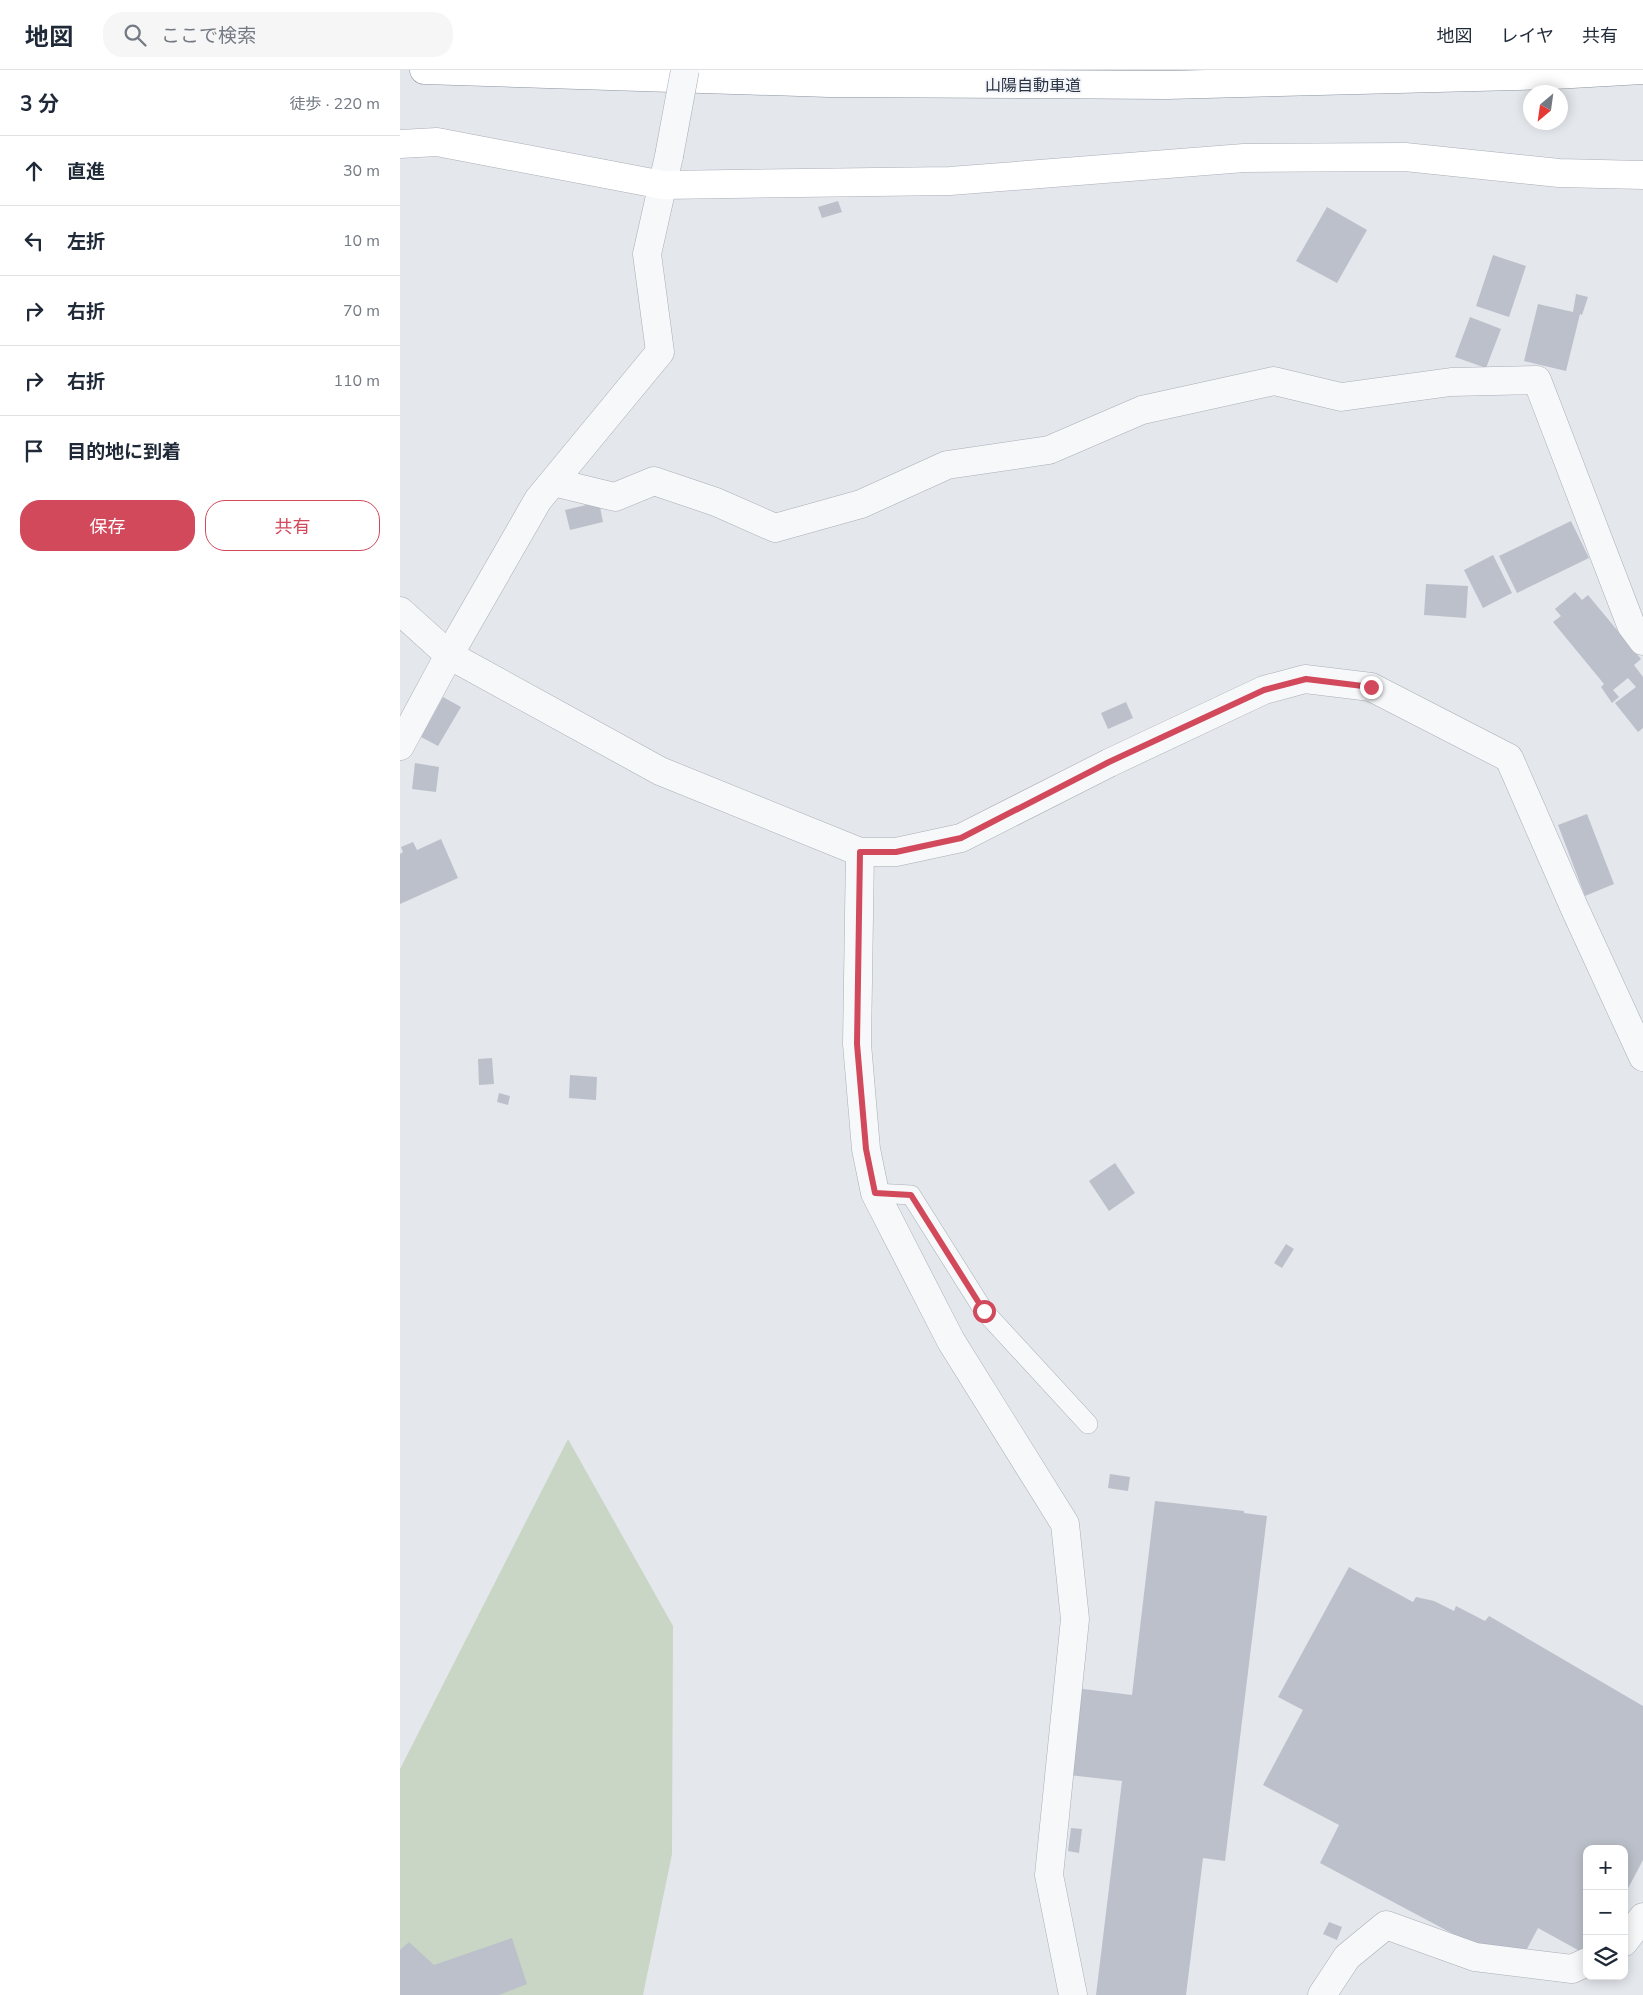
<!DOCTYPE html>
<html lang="ja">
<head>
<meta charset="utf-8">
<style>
	body { margin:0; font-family:"Nunito Sans","Noto Sans JP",sans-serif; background:#f6f6f7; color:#1f2937 }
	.controls { position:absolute; right:15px; bottom:15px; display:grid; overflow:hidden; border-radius:10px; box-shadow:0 2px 12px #0003 }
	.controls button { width:45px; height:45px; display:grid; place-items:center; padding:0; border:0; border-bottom:1px solid #e0e1e3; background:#fff; color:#1f2937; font:25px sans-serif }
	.compass { position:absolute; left:1123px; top:15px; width:45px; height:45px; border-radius:50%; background:#fff; box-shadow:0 2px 12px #0003; rotate:209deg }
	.stop { position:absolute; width:15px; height:15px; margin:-11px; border:4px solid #d1495b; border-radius:50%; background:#fff }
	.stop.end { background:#d1495b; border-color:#fff; box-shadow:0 1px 5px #0008 }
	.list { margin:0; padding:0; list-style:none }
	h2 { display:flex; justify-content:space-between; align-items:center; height:65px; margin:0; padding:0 20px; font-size:21px }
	h2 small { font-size:16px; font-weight:400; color:#747a83 }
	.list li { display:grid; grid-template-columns:32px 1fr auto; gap:15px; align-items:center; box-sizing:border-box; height:70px; padding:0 20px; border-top:1px solid #e0e1e3 }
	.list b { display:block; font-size:19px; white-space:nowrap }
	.list em { font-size:16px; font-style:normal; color:#747a83 }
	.actions { display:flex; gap:10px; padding:15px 20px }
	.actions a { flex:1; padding:11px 0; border:1px solid #d1495b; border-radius:20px; text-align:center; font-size:18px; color:#d1495b }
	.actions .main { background:#d1495b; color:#fff }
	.icon { flex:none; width:28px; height:28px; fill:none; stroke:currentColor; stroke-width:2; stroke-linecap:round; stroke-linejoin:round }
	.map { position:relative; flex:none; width:1243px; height:1925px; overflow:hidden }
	header { display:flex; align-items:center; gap:30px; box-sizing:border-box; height:70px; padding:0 25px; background:#fff; border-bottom:1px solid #e0e1e3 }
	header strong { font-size:24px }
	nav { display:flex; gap:28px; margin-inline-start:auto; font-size:18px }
	.search { width:350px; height:45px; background:#f6f6f7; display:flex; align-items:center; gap:12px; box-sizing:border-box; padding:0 18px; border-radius:20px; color:#747a83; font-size:19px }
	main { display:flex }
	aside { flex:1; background:#fff }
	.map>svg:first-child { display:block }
	.green { fill:#c9d6c5 }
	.building { fill:#bbc0ca }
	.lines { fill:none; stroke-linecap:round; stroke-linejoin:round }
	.lane-casing { stroke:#a9aeb7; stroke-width:20 }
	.street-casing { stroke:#a9aeb7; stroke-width:29 }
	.secondary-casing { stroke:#a9aeb7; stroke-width:29 }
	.highway-casing { stroke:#8b94a3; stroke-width:29 }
	.lane { stroke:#f7f8fa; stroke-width:19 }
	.street { stroke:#f7f8fa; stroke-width:28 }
	.secondary { stroke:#fff; stroke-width:28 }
	.highway { stroke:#fff; stroke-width:28 }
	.street-bridge-casing { stroke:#a9aeb7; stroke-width:29; stroke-linecap:butt }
	.street-bridge { stroke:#f7f8fa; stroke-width:28 }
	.route { stroke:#d1495b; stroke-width:6 }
	.labels { text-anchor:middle; stroke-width:4; stroke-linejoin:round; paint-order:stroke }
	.street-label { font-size:16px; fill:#2b3445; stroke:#f4f6f9 }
</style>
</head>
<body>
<header>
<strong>地図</strong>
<div class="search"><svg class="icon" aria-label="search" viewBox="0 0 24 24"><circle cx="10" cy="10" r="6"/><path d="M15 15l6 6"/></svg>ここで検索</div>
<nav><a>地図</a><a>レイヤ</a><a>共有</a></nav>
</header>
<main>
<aside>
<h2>3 分<small>徒歩 · 220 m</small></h2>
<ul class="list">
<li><svg class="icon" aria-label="ahead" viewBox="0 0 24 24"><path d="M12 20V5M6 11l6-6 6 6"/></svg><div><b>直進</b></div><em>30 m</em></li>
<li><svg class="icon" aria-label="left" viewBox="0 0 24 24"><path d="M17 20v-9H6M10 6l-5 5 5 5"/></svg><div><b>左折</b></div><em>10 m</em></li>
<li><svg class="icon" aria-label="right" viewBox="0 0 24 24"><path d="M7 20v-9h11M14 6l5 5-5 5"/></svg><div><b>右折</b></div><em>70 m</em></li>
<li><svg class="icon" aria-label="right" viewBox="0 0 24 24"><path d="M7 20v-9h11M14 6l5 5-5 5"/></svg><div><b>右折</b></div><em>110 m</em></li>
<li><svg class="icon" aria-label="arrive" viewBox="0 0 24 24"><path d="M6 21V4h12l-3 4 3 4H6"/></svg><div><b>目的地に到着</b></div></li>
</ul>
<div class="actions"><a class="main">保存</a><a>共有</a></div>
</aside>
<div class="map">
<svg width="1243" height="1925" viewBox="0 0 1243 1925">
	<rect width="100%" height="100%" fill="#e4e7ec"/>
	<!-- green -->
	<path class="green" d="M168 1369 273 1556 272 1784 243 1925H0V1699Z"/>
	<!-- building -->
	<path class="building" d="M438 131 442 142 422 148 418 137Z
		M927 137 967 160 937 213 896 191Z
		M1093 185 1126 196 1109 247 1076 236Z
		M1176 224 1188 227 1182 245 1180 244 1166 301 1124 291 1138 234 1173 242Z
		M1070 247 1101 259 1086 298 1055 287Z
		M199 432 203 452 170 460 165 440Z
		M1171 451 1189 488 1117 523 1099 486Z
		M1093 485 1112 523 1083 538 1064 500Z
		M1026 514 1068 516 1066 548 1024 545Z
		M1175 522 1182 530 1188 525 1241 589 1234 595 1243 607V658L1238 662 1215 633 1236 617 1228 608 1213 620 1219 627 1212 633 1201 617 1204 614 1153 552 1161 546 1155 539Z
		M43 627 61 637 38 676 21 667Z
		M726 632 733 648 708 659 701 643Z
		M15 693 39 697 36 722 12 719Z
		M1187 744 1214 814 1185 826 1158 755Z
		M41 769 58 808 0 834V784L3 782 1 777 13 772 17 780Z
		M92 988 94 1014 79 1015 78 989Z
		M170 1005 197 1007 196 1030 169 1028Z
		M99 1023 110 1026 108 1035 97 1032Z
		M715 1093 735 1123 709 1141 689 1111Z
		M886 1174 894 1179 882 1198 874 1193Z
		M710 1404 730 1407 728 1421 708 1418Z
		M755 1431 844 1441V1443L867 1446 825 1791 803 1788 786 1925H696L722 1711 669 1705 667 1617 732 1625Z
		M949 1497 1013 1532 1016 1527 1034 1531 1054 1541 1056 1536 1085 1551 1089 1546 1243 1636V1790L1224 1826V1779H1187V1885L1138 1858 1117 1898 920 1793 939 1755 863 1715 903 1640 878 1627Z
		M671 1758 682 1759 679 1783 668 1781Z
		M929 1852 942 1857 937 1870 923 1864Z
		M112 1868 127 1914 99 1925H0V1880L9 1872 34 1895Z"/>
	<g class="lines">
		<!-- lane casing -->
		<g class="lane-casing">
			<path id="lane" d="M475 1123 511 1125 584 1241 688 1354"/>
		</g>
		<!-- street casing -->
		<g class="street-casing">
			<path id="street" d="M153 412 215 427 254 411 316 432 375 458 461 434 547 395 649 380 742 340 874 311 941 327 1051 312 1137 310 1231 555 1243 571
				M0 541 49 585 260 701 460 782H496L561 768 709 693 864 620 905 609 971 617 1109 688 1174 837 1243 987
				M0 676 49 585 138 430 260 282 247 184 269 86
				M460 782 457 974 466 1079 475 1123 551 1271 665 1454 675 1549 649 1805 673 1925
				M1224 1872 1243 1847
				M922 1925 947 1887 986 1855 1075 1887 1172 1899 1187 1892"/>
		</g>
		<!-- secondary casing -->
		<g class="secondary-casing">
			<path id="secondary" d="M0 74 37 72 263 115 550 111 844 88 1005 87 1159 103 1243 105"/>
		</g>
		<!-- highway casing -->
		<g class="highway-casing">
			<path id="highway" d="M24 0 429 13 767 15 1154 5 1243 0"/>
		</g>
		<!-- lane -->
		<use href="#lane" class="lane"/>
		<!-- street -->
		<use href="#street" class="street"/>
		<!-- secondary -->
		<use href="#secondary" class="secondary"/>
		<!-- highway -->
		<use href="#highway" class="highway"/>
		<!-- street-bridge casing -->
		<g class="street-bridge-casing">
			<path id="street-bridge" d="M269 86 285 0"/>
		</g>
		<!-- street-bridge -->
		<use href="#street-bridge" class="street-bridge"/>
	</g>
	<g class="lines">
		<!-- route -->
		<path class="route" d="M584 1241 511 1125 475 1123 466 1079 457 974 460 782H496L561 768 709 692 864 620 906 609 971 617"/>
	</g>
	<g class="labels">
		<!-- street labels -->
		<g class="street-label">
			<text x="633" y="21">山陽自動車道</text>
		</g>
	</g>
</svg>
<div class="controls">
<button>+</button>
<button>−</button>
<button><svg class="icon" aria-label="layers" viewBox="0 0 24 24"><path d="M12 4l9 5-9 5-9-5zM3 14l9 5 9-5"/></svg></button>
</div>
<svg class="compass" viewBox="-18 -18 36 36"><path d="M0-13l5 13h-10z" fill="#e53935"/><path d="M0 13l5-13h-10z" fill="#747a83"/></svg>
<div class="stop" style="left:584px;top:1241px"></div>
<div class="stop end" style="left:971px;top:617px"></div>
</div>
</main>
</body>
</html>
